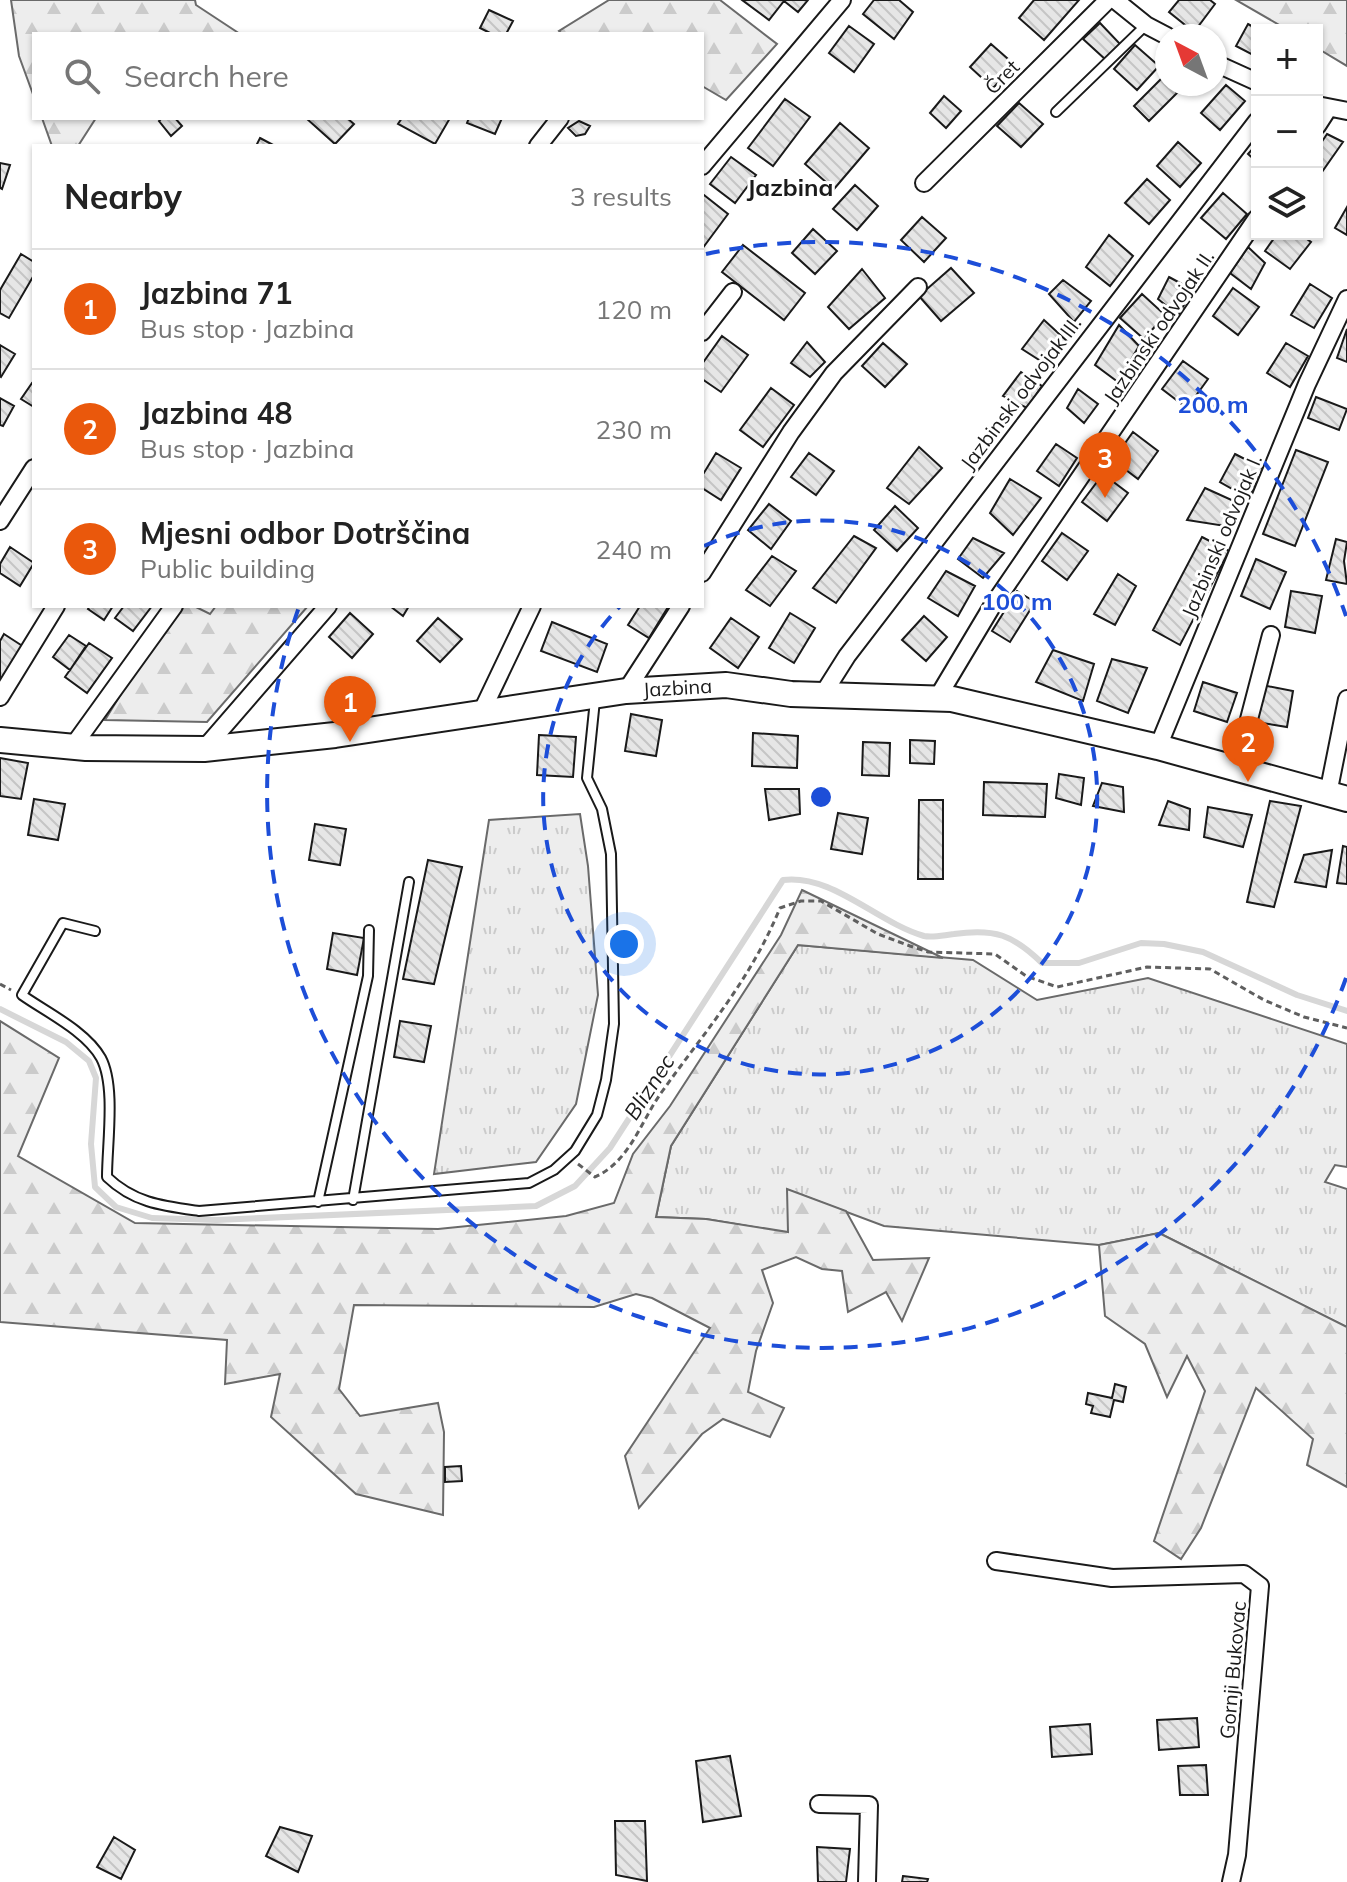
<!DOCTYPE html>
<html lang="en">
<head>
<meta charset="utf-8">
<style>
	body { margin:0; font-family:Mulish,sans-serif; background:#f2f2f2; color:#222 }
	.controls { position:absolute; right:24px; top:24px; display:grid; overflow:hidden; border-radius:0px; box-shadow:0 2px 6px #0004 }
	.controls button { width:72px; height:72px; display:grid; place-items:center; padding:0; border:0; border-bottom:2px solid #e0e0e0; background:#fff; color:#222; font:40px sans-serif }
	.compass { position:absolute; left:1155px; top:24px; width:72px; height:72px; border-radius:50%; background:#fff; box-shadow:0 2px 6px #0004; rotate:319deg }
	.you { position:absolute; left:624px; top:944px; width:28px; height:28px; margin:-20px; border:6px solid #fff; border-radius:50%; background:#1a73e8; box-shadow:0 0 0 12px #1a73e833 }
	.badge { display:grid; place-items:center; width:52px; height:52px; border-radius:50%; background:#ea580c; color:#fff; font-size:26px; font-weight:700 }
	.pin { position:absolute; translate:-50% -66px; filter:drop-shadow(0 2px 4px #0008) }
	.pin::after { content:''; position:absolute; top:42px; width:28px; height:24px; background:inherit; clip-path:polygon(0 0,100% 0,50% 100%) }
	.list { margin:0; padding:0; list-style:none }
	h2 { display:flex; justify-content:space-between; align-items:center; height:104px; margin:0; padding:0 32px; font-size:34px }
	h2 small { font-size:26px; font-weight:400; color:#767676 }
	.list li { display:grid; grid-template-columns:52px 1fr auto; gap:24px; align-items:center; box-sizing:border-box; height:120px; padding:0 32px; border-top:2px solid #e0e0e0 }
	.list b { display:block; font-size:30px; white-space:nowrap }
	.list p { margin:0; font-size:26px; white-space:nowrap; color:#767676 }
	.list em { font-size:26px; font-style:normal; color:#767676 }
	.icon { flex:none; width:44px; height:44px; fill:none; stroke:currentColor; stroke-width:2; stroke-linecap:round; stroke-linejoin:round }
	.map { position:relative; flex:none; width:1347px; height:1882px; overflow:hidden }
	.search { position:absolute; background:#fff; box-shadow:0 2px 6px #0004; left:32px; top:32px; width:672px; height:88px; display:flex; align-items:center; gap:20px; box-sizing:border-box; padding:0 28px; border-radius:0px; color:#767676; font-size:30px }
	.panel { position:absolute; background:#fff; box-shadow:0 2px 6px #0004; left:32px; top:144px; width:672px; height:464px; border-radius:0px }
	.map>svg:first-child { display:block }
	.grass { fill:url(#grass-tufts); stroke:#6a6a6a; stroke-width:2 }
	.forest { fill:url(#forest-firs); stroke:#6a6a6a; stroke-width:2 }
	.lines { fill:none; stroke-linecap:round; stroke-linejoin:round }
	.stream { stroke:#d7d7d7; stroke-width:6 }
	.building { fill:url(#building-back-hatch); stroke:#1a1a1a; stroke-width:2 }
	.lane-casing { stroke:#1a1a1a; stroke-width:12 }
	.street-casing { stroke:#1a1a1a; stroke-width:20 }
	.secondary-casing { stroke:#1a1a1a; stroke-width:28 }
	.path { stroke:#5f5f5f; stroke-width:3; stroke-dasharray:6 4; stroke-linecap:butt }
	.lane { stroke:#fff; stroke-width:8 }
	.street { stroke:#fff; stroke-width:16 }
	.secondary { stroke:#fff; stroke-width:24 }
	.ring { fill:none; stroke:#1d4ed8; stroke-width:4; stroke-dasharray:14 10 }
	.labels { text-anchor:middle; stroke-width:6; stroke-linejoin:round; paint-order:stroke }
	.street-label { font-size:20px; fill:#1a1a1a; stroke:#fff }
	.water-label { font-size:22px; font-style:italic; fill:#1a1a1a; stroke:#fff }
	.quarter-label { font-size:24px; font-weight:bold; fill:#1a1a1a; stroke:#fff }
	.centre { fill:#1d4ed8; stroke:#fff; stroke-width:4 }
	.ring-label { font-size:24px; text-anchor:middle; font-weight:bold; fill:#1d4ed8; stroke:#fff; stroke-width:6; stroke-linejoin:round; paint-order:stroke }
</style>
</head>
<body>
<div class="map">
<svg width="1347" height="1882" viewBox="0 0 1347 1882">
	<defs>
		<pattern id="grass-tufts" width="24" height="20" patternUnits="userSpaceOnUse" patternTransform="scale(2)"><rect width="24" height="20" fill="#ededed"/><path d="M3 7l-1-3M5 7V3M7 7l1-3M15 17l-1-3M17 17v-4M19 17l1-3" fill="none" stroke="#cbcbcb"/></pattern>
		<pattern id="forest-firs" width="22" height="20" patternUnits="userSpaceOnUse" patternTransform="scale(2)"><rect width="22" height="20" fill="#ededed"/><path d="M5 1l3.5 6h-7zM16 11l3.5 6h-7z" fill="#cbcbcb"/></pattern>
		<pattern id="building-back-hatch" width="6" height="6" patternUnits="userSpaceOnUse" patternTransform="scale(2)"><rect width="6" height="6" fill="#e6e6e6"/><path d="M-1 5l2 2M0 0l6 6M5-1l2 2" fill="none" stroke="#c5c5c5"/></pattern>
	</defs>
	<rect width="100%" height="100%" fill="#fff"/>
	<!-- grass -->
	<path class="grass" d="M580 814 588 866 598 995 576 1104 536 1162 434 1174 489 820Z
		M798 945 973 960 1037 1000 1148 978 1347 1044V1167L1335 1165 1325 1182 1347 1189V1327L1159 1233 1099 1245 884 1226 788 1190 789 1233 706 1219 656 1217 671 1146Z"/>
	<!-- forest -->
	<path class="forest" d="M11 0H195L196 5 240 34H34V97L19 56Z
		M609 0H720L777 44 726 100 702 86V34H562L559 31Z
		M1236 0H1347V66L1317 48V30H1288Z
		M42 118H96L78 146H52Z
		M175 606H194L210 614 216 606H308L207 722 105 720Z
		M802 890 943 958 798 945 671 1146 656 1217 706 1219 788 1232 787 1189 846 1211 873 1260 929 1258 902 1321 886 1292 848 1312 842 1271 822 1269 796 1257 762 1270 773 1303 756 1351 748 1392 784 1408 770 1437 723 1419 702 1434 639 1508 625 1456 710 1328 652 1298 636 1294 594 1307 354 1305 339 1389 360 1416 438 1403 444 1432 443 1515 356 1494 271 1417 280 1374 225 1384 227 1340 0 1322V1021L59 1058 18 1156 135 1223 438 1229 566 1216 614 1203 633 1154 670 1106 781 935Z
		M1159 1233 1347 1327V1487L1307 1465 1313 1439 1256 1388 1201 1528 1181 1559 1154 1541 1205 1391 1187 1356 1167 1397 1145 1344 1105 1316 1099 1245Z"/>
	<g class="lines">
		<!-- stream -->
		<path class="stream" d="M0 1009 66 1042 89 1061 96 1078 91 1144 95 1187 116 1207 152 1218 217 1220 536 1206 575 1186 610 1148 783 880C833 874 876 922 924 936 933 938 944 935 954 934 995 928 1013 935 1042 963H1079L1141 943 1164 944 1203 952 1297 995 1347 1011"/>
	</g>
	<!-- building -->
	<path class="building" d="M742 0H808L798 12 784 1 769 20Z
		M874 0H899L913 12 894 39 863 14Z
		M1034 0H1079L1044 40 1019 18Z
		M1179 0H1210L1215 4 1194 32 1169 12Z
		M489 10 513 21 506 34H492L480 28Z
		M1100 23 1120 44 1106 60 1083 39Z
		M1248 24 1259 30 1257 57 1236 46Z
		M849 26 874 44 854 72 829 53Z
		M991 44 1015 65 993 88 970 67Z
		M1135 45 1159 66 1137 90 1114 69Z
		M1162 78 1177 93 1149 121 1134 106Z
		M1226 85 1245 101 1220 130 1201 113Z
		M944 96 961 111 946 128 930 113Z
		M785 99 810 117 773 166 748 148Z
		M1019 103 1043 124 1021 147 997 126Z
		M162 118H175L182 126 171 136 159 121Z
		M306 118H347L354 124 335 144Z
		M402 118H450L435 144 398 124Z
		M469 118H502L495 134 467 123Z
		M579 121 590 126 585 134 576 136 568 128Z
		M840 123 869 148 834 189 805 164Z
		M1327 134 1343 142 1317 179V149Z
		M260 138 275 146H256Z
		M1178 142 1201 163 1180 187 1157 166Z
		M1257 144V162L1248 154Z
		M731 157 756 175 735 203 710 184Z
		M0 163 10 165 2 189 0 188Z
		M1147 179 1170 200 1149 224 1125 203Z
		M855 185 878 206 857 230 833 209Z
		M1223 193 1247 214 1226 239 1201 218Z
		M704 195 728 214 702 249V197Z
		M1347 207V235L1335 228Z
		M922 217 946 238 924 262 901 240Z
		M813 229 837 251 815 274 792 253Z
		M1277 234H1300L1311 242 1290 269 1265 251Z
		M1109 235 1133 256 1110 286 1086 267Z
		M743 245 805 293 784 320 722 272Z
		M1248 247 1265 263 1251 289 1230 273Z
		M21 254 34 262V275L9 318 0 313V290Z
		M951 268 974 293 941 321 919 296Z
		M862 269 885 298 849 329 828 307Z
		M1169 277 1193 290 1178 315 1158 299Z
		M1063 280 1091 301 1074 322 1049 294Z
		M1310 284 1332 298 1314 328 1291 315Z
		M1233 288 1259 307 1238 335 1213 316Z
		M1142 294 1165 315 1144 339 1120 318Z
		M1044 320 1068 342 1047 365 1022 349Z
		M1119 325 1139 346 1118 382 1095 365Z
		M1347 329V362L1337 358Z
		M722 336 748 355 721 392 702 379V364Z
		M807 342 825 362 810 377 791 363Z
		M883 343 907 364 885 387 862 366Z
		M1286 343 1308 356 1290 387 1267 373Z
		M0 345 15 354 1 377 0 376Z
		M1183 361 1208 379 1187 408 1162 389Z
		M1021 372 1042 386 1027 408 1003 396Z
		M32 383 34 384V407L21 399Z
		M771 388 794 405 763 447 740 430Z
		M1078 389 1098 404 1084 423 1067 408Z
		M1316 397 1347 409 1339 430 1308 418Z
		M0 398 14 406 3 426 0 425Z
		M1133 432 1158 451 1138 479 1113 460Z
		M1056 444 1077 458 1059 486 1037 471Z
		M919 447 942 468 909 504 887 488Z
		M1296 450 1328 462 1295 546 1263 534Z
		M716 453 741 468 721 500 702 488V476Z
		M809 453 834 471 816 495 791 477Z
		M1235 454 1264 469 1248 498 1220 482Z
		M1103 474 1128 493 1107 521 1082 502Z
		M1010 479 1041 498 1013 535 990 513Z
		M1205 488 1236 502 1225 526 1187 520Z
		M769 504 791 521 771 549 748 530Z
		M895 506 918 528 897 551 874 530Z
		M1062 533 1088 551 1067 580 1042 561Z
		M854 536 876 548 836 603 813 588Z
		M1202 537 1229 551 1180 645 1153 630Z
		M973 538 1004 553 983 578 958 559Z
		M1336 539 1347 542 1344 561 1347 584 1326 580Z
		M10 547 34 563 20 586 0 573V564Z
		M772 556 796 571 770 606 746 590Z
		M1256 559 1286 572 1270 609 1241 596Z
		M946 571 975 586 958 616 928 598Z
		M1118 574 1136 586 1115 625 1094 614Z
		M1017 591 1035 602 1010 642 992 631Z
		M1291 591 1322 596 1315 633 1285 627Z
		M90 606H113L104 620 88 609Z
		M124 606H152L133 631 115 618Z
		M390 606H409L403 616Z
		M640 606 668 607 649 638 628 625Z
		M350 613 373 634 352 658 329 637Z
		M790 613 815 628 794 663 769 648Z
		M924 616 947 637 926 661 902 640Z
		M438 618 462 639 440 662 417 641Z
		M731 618 759 637 738 668 710 648Z
		M552 622 607 644 597 672 541 651Z
		M4 634 24 647 0 685V641Z
		M69 635 86 646 70 670 53 657Z
		M89 643 112 658 87 693 65 677Z
		M1053 650 1094 664 1083 701 1036 682Z
		M1112 659 1147 668 1128 713 1097 701Z
		M1203 682 1237 693 1227 722 1194 711Z
		M1262 685 1293 691 1287 727 1256 722Z
		M631 714 662 720 656 756 625 751Z
		M753 733 798 736 797 768 752 766Z
		M539 735 576 737 573 777 537 775Z
		M910 740 935 741 934 764 910 763Z
		M863 742 890 743 889 776 862 775Z
		M0 758 28 763 21 799 0 796Z
		M1059 774 1084 778 1081 805 1056 798Z
		M984 782 1047 784 1045 817 983 815Z
		M1102 783 1123 787 1124 812 1093 806Z
		M765 789H799L800 814 769 820Z
		M34 799 65 804 58 840 28 835Z
		M919 800H943V879H918Z
		M1168 801 1190 809 1189 830 1159 825Z
		M1270 801 1301 806 1274 907 1247 902Z
		M1208 807 1252 815 1243 847 1204 837Z
		M838 813 868 818 862 854 831 849Z
		M315 824 346 829 340 865 309 860Z
		M1343 846 1347 847V884L1337 883Z
		M1332 850 1326 887 1295 882 1304 855Z
		M428 860 462 867 434 984 403 979Z
		M333 933 364 938 357 975 327 969Z
		M400 1021 431 1026 424 1062 394 1057Z
		M1115 1384 1126 1387 1123 1402 1114 1400 1110 1417 1091 1413 1093 1406 1086 1404 1088 1393 1112 1398Z
		M461 1466 462 1481 445 1482V1467Z
		M1197 1718 1199 1747 1159 1750 1157 1720Z
		M1090 1724 1092 1754 1052 1757 1050 1727Z
		M730 1756 741 1816 703 1822 696 1761Z
		M1206 1765 1208 1795H1180L1178 1766Z
		M615 1821H645L647 1881 616 1875Z
		M280 1827 312 1836 298 1872 266 1856Z
		M114 1837 135 1850 121 1879 97 1867Z
		M817 1847 850 1849 846 1882H818Z
		M903 1876 928 1879 927 1882H902Z"/>
	<g class="lines">
		<!-- lane casing -->
		<g class="lane-casing">
			<path id="lane" d="M1056 112 1146 25
				M95 931 63 923 22 995C46 1012 86 1031 101 1058 116 1086 107 1144 107 1177 134 1203 163 1206 199 1211L529 1183 554 1170 575 1151 597 1115 606 1080 614 1024 611 854 602 809 587 778 595 700
				M353 1200 409 882
				M318 1202 368 976 369 930"/>
		</g>
		<!-- street casing -->
		<g class="street-casing">
			<path id="street" d="M1115 0 1146 25 1167 36
				M1215 63 1257 82
				M1317 105 1347 111
				M1317 126 1328 109
				M538 146 560 118
				M702 166 842 0
				M924 183 1108 0
				M702 332 733 292
				M0 521 34 468
				M702 573 791 432 834 373 918 287
				M626 691 681 606
				M823 694 847 656 1257 121
				M0 697 56 606
				M936 700 991 608 1257 218
				M481 713 532 606
				M73 746 174 606
				M1158 747 1307 384 1347 299
				M204 749 328 606
				M1236 769 1271 635
				M1328 794 1347 699
				M996 1561 1112 1578 1244 1574 1260 1586 1237 1855 1231 1882
				M819 1804 869 1805 867 1882"/>
		</g>
		<!-- secondary casing -->
		<g class="secondary-casing">
			<g id="secondary">
				<path id="s1" d="M0 740 86 748 204 749 335 735 626 691 726 685 791 694 952 699 1158 747 1347 799"/>
			</g>
		</g>
		<!-- path -->
		<path class="path" d="M0 984 11 990
			M578 1164 595 1177C630 1161 640 1123 661 1093 706 1030 750 981 780 908L801 901H821L878 934 910 946 928 952 995 954 1026 976 1057 987 1147 967 1210 969 1264 1000 1304 1017 1347 1028"/>
		<!-- lane -->
		<use href="#lane" class="lane"/>
		<!-- street -->
		<use href="#street" class="street"/>
		<!-- secondary -->
		<use href="#secondary" class="secondary"/>
	</g>
	<!-- distance rings -->
	<g class="ring">
		<path d="M704 546A277 277 0 1 1 620 606"/>
		<path d="M1346 978A555 555 0 1 1 299 607M706 254A555 555 0 0 1 1346 616"/>
	</g>
	<g class="labels">
		<!-- street labels -->
		<g class="street-label">
			<text transform="translate(1002 77) rotate(-45)" y="7">Čret</text>
			<text transform="translate(1159 327) rotate(-56)" y="7">Jazbinski odvojak II.</text>
			<text transform="translate(1021 393) rotate(-53)" y="7">Jazbinski odvojak III.</text>
			<text transform="translate(1222 536) rotate(-67)" y="7">Jazbinski odvojak I.</text>
			<text dy="7" stroke="none"><textPath href="#s1" startOffset="682">Jazbina</textPath></text>
			<text transform="translate(1233 1670) rotate(-85)" y="7">Gornji Bukovac</text>
		</g>
		<!-- water labels -->
		<g class="water-label">
			<text transform="translate(649 1087) rotate(-57)" y="8">Bliznec</text>
		</g>
		<!-- quarter labels -->
		<g class="quarter-label">
			<text x="790" y="196">Jazbina</text>
		</g>
	</g>
	<circle cx="821" cy="797" r="12" class="centre"/>
	<g class="ring-label">
		<text x="1213" y="413">200 m</text>
		<text x="1017" y="610">100 m</text>
	</g>
</svg>
<div class="controls">
<button>+</button>
<button>−</button>
<button><svg class="icon" aria-label="layers" viewBox="0 0 24 24"><path d="M12 4l9 5-9 5-9-5zM3 14l9 5 9-5"/></svg></button>
</div>
<svg class="compass" viewBox="-18 -18 36 36"><path d="M0-13l5 13h-10z" fill="#e53935"/><path d="M0 13l5-13h-10z" fill="#767676"/></svg>
<div class="you"></div>
<div class="pin badge" style="left:350px;top:742px">1</div>
<div class="pin badge" style="left:1248px;top:782px">2</div>
<div class="pin badge" style="left:1105px;top:498px">3</div>
<div class="search"><svg class="icon" aria-label="search" viewBox="0 0 24 24"><circle cx="10" cy="10" r="6"/><path d="M15 15l6 6"/></svg>Search here</div>
<section class="panel">
<h2>Nearby<small>3 results</small></h2>
<ul class="list">
<li><span class="badge">1</span><div><b>Jazbina 71</b><p>Bus stop · Jazbina</p></div><em>120 m</em></li>
<li><span class="badge">2</span><div><b>Jazbina 48</b><p>Bus stop · Jazbina</p></div><em>230 m</em></li>
<li><span class="badge">3</span><div><b>Mjesni odbor Dotrščina</b><p>Public building</p></div><em>240 m</em></li>
</ul>
</section>
</div>
</body>
</html>
